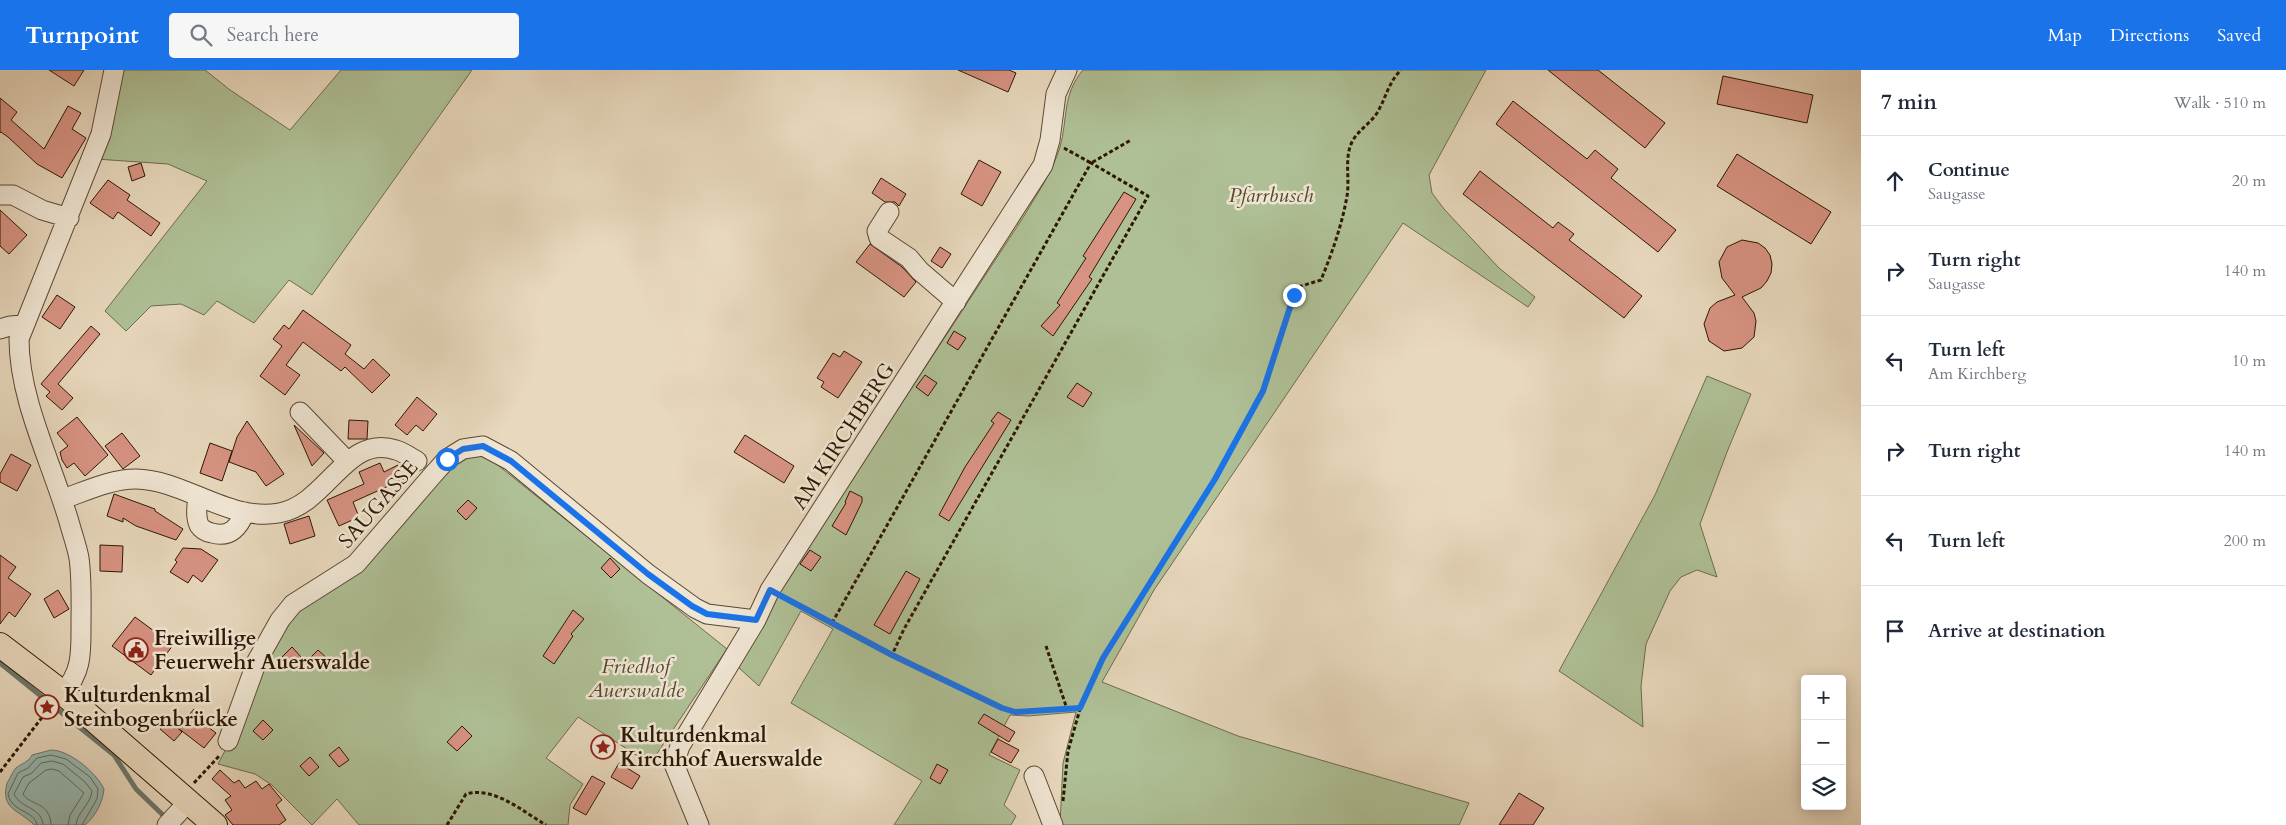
<!DOCTYPE html>
<html lang="en">
<head>
<meta charset="utf-8">
<style>
	body { margin:0; font-family:Cardo,serif; background:#f6f6f7; color:#1f2937 }
	.controls { position:absolute; right:15px; bottom:15px; display:grid; overflow:hidden; border-radius:5px; box-shadow:0 2px 12px #0003 }
	.controls button { width:45px; height:45px; display:grid; place-items:center; padding:0; border:0; border-bottom:1px solid #e0e1e3; background:#fff; color:#1f2937; font:25px sans-serif }
	.stop { position:absolute; width:15px; height:15px; margin:-11px; border:4px solid #1a73e8; border-radius:50%; background:#fff }
	.stop.end { background:#1a73e8; border-color:#fff; box-shadow:0 1px 5px #0008 }
	.list { margin:0; padding:0; list-style:none }
	h2 { display:flex; justify-content:space-between; align-items:center; height:65px; margin:0; padding:0 20px; font-size:21px }
	h2 small { font-size:16px; font-weight:400; color:#747a83 }
	.list li { display:grid; grid-template-columns:32px 1fr auto; gap:15px; align-items:center; box-sizing:border-box; height:90px; padding:0 20px; border-top:1px solid #e0e1e3 }
	.list b { display:block; font-size:19px; white-space:nowrap }
	.list p { margin:0; font-size:16px; white-space:nowrap; color:#747a83 }
	.list em { font-size:16px; font-style:normal; color:#747a83 }
	.icon { flex:none; width:28px; height:28px; fill:none; stroke:currentColor; stroke-width:2; stroke-linecap:round; stroke-linejoin:round }
	.map { position:relative; flex:none; width:1861px; height:755px; overflow:hidden }
	header { display:flex; align-items:center; gap:30px; box-sizing:border-box; height:70px; padding:0 25px; background:#1a73e8; color:#fff }
	header strong { font-size:24px }
	nav { display:flex; gap:28px; margin-inline-start:auto; font-size:18px }
	.search { width:350px; height:45px; background:#f6f6f7; display:flex; align-items:center; gap:12px; box-sizing:border-box; padding:0 18px; border-radius:5px; color:#747a83; font-size:19px }
	main { display:flex }
	aside { flex:1; background:#fff }
	.map>svg:first-child { display:block }
	.green { fill:#afc096; stroke:#6e6c4c }
	.water { fill:#97b9b2; stroke:#6c786c }
	.lines { fill:none; stroke-linecap:round; stroke-linejoin:round }
	.shore { stroke:#62685a; stroke-width:1 }
	.stream { stroke:#6c786c; stroke-width:5 }
	.building { fill:#d89383; stroke:#2c1702 }
	.minor-casing { stroke:#5b4731; stroke-width:21 }
	.major-casing { stroke:#2c1702; stroke-width:26 }
	.path { stroke:#2c1702; stroke-width:3; stroke-dasharray:4 2.5; stroke-linecap:butt }
	.minor { stroke:#f0e6d4; stroke-width:19 }
	.major { stroke:#e8d8bd; stroke-width:24 }
	.route { stroke:#1a73e8; stroke-width:6 }
	.labels { text-anchor:middle; stroke-width:5; stroke-linejoin:round; paint-order:stroke }
	.park-label { font-size:21px; font-style:italic; fill:#534a2e; stroke:#f0e6d4 }
	.street-label { font-size:21px; fill:#2c1702; stroke:#f0e6d4 }
	.poi-label { font-size:21px; font-weight:bold; fill:#2c1702; stroke:#f0e6d4; text-anchor:start }
</style>
</head>
<body>
<header>
<strong>Turnpoint</strong>
<div class="search"><svg class="icon" aria-label="search" viewBox="0 0 24 24"><circle cx="10" cy="10" r="6"/><path d="M15 15l6 6"/></svg>Search here</div>
<nav><a>Map</a><a>Directions</a><a>Saved</a></nav>
</header>
<main>
<div class="map">
<svg width="1861" height="755" viewBox="0 0 1861 755">
	<rect width="100%" height="100%" fill="#e8d8bd"/>
	<filter id="stains"><feTurbulence type="fractalNoise" baseFrequency=".004" numOctaves="4"/><feColorMatrix values="0 0 0 0 .2 0 0 0 0 .09 0 0 0 0 .02 0 0 0 .5 -.17"/></filter>
	<radialGradient id="worn" r=".72"><stop offset=".6" stop-color="#630" stop-opacity="0"/><stop offset="1" stop-color="#630" stop-opacity=".3"/></radialGradient>
	<!-- green -->
	<path class="green" d="M122 0H205L230 20 290 60 341 0H472L312 225 289 210 254 253 217 231 204 245 181 234 151 236 126 261 105 241 207 111 168 94 96 89Z
		M1083 0H1486L1429 105 1432 123 1444 139 1499 198 1535 227 1528 237 1403 153 1154 520 1102 612 1238 666 1469 733 1459 755H1060L1063 693 1076 642 1028 646 1010 645 989 685 1020 700 1004 735 1016 746 1011 755H894L922 711 791 633 833 559 801 541 759 616 738 597 783 515 1024 146C1037 124 1053 101 1060 77 1068 48 1062 25 1083 0Z
		M1707 306 1751 324 1727 382 1700 454 1717 507 1697 500 1681 507 1670 521 1646 574 1641 616 1643 657 1559 601 1655 425Z
		M484 384 727 579 650 694 578 647 546 688 583 714 570 735 568 755H359L337 729 312 755 272 715 255 704 218 694 239 654 282 559 298 536 455 388Z"/>
	<!-- water -->
	<path class="water" d="M51 680C69 680 96 702 104 719 103 732 95 747 85 755H34C20 740 0 740 7 713 10 709 12 703 15 699 21 693 28 693 32 685Z"/>
	<g class="lines">
		<!-- shore -->
		<path class="shore" d="M37 755C35 740 12 743 8 724L18 703 28 698 37 688 51 685 66 689 90 707 98 719 97 729 82 755
			M43 755C42 737 21 739 14 724L23 707 32 703 41 693 52 691 63 694 85 712 92 721C91 734 77 742 76 755
			M51 755C50 731 30 736 23 724L29 713 46 700 52 699 59 701 84 723 70 745 68 755"/>
		<!-- stream -->
		<path class="stream" d="M0 593 114 685 136 719 167 749"/>
	</g>
	<!-- building -->
	<path class="building" d="M49 0H84L74 16Z
		M958 0H1009L1016 3 1008 22Z
		M1548 0H1598L1665 53 1645 78Z
		M1723 6 1813 25 1807 53 1717 34Z
		M0 28 17 42 11 50 44 79 68 36 81 43 72 59 86 68 62 108 37 94 8 67 1 62 0 63Z
		M1513 31 1587 89 1595 80 1618 99 1611 108 1676 160 1658 182 1496 54Z
		M1737 84 1831 142 1811 174 1717 116Z
		M979 90 1001 102 982 136 961 124Z
		M141 93 145 106 132 111 128 97Z
		M1480 101 1553 158 1558 152 1574 164 1569 170 1642 226 1624 248 1463 124Z
		M881 108 906 124 899 136 895 132H885L872 123Z
		M108 110 130 125 127 130 160 153 151 166 118 142 113 149 90 133Z
		M1124 122 1136 129 1089 207 1092 209 1053 266 1041 256 1060 235 1057 233 1086 188 1083 186Z
		M0 140 27 165 9 184 0 176Z
		M1742 170 1758 173 1765 178 1770 185 1772 194 1771 203 1767 211 1761 218 1742 227 1754 243 1756 251 1754 267 1742 278 1724 281 1709 271 1704 254 1710 238 1717 232 1735 225 1722 208 1719 192 1727 177Z
		M870 174 902 197 916 212 904 227 856 192Z
		M940 177 951 184 942 198 931 191Z
		M57 225 75 237 60 259 42 247Z
		M303 240 351 275 345 284 364 299 373 289 390 305 372 323 345 297 341 301 303 272 286 295 300 305 285 325 260 306 282 276 273 269 284 255 289 259Z
		M91 256 100 264 58 314 73 328 62 340 46 326 50 322 41 314Z
		M954 261 966 268 958 280 947 273Z
		M844 281 862 292 838 328 821 317 824 312 817 308 833 283 840 287Z
		M925 305 937 313 928 326 916 317Z
		M1077 313 1092 323 1083 337 1067 327Z
		M417 327 437 344 423 361 416 355 407 365 395 355Z
		M998 342 1011 350 949 451 939 445 965 397 994 353 991 351Z
		M77 347 108 385 85 406 74 393 67 398 62 390 60 382 68 376 57 363Z
		M349 350 368 351 367 369H348Z
		M247 351 284 404 266 416 256 402 229 392 237 367Z
		M294 355 324 383 312 396Z
		M122 363 140 386 123 399 105 376Z
		M745 365 794 396 784 413 734 382Z
		M210 373 232 381 222 411 200 403Z
		M11 384 31 395 17 421 0 412V404Z
		M380 393 384 402 398 395 404 409 353 432 359 447 339 456 327 430 364 414 359 402Z
		M850 421 862 427V432L846 465 832 456 846 433 845 432Z
		M114 424 155 439V441L183 459 176 470 136 456 123 448V452L107 446Z
		M468 430 477 438 466 450 457 441Z
		M309 446 315 466 290 474 284 454Z
		M100 475 123 476 122 502 100 501Z
		M183 478 201 479 218 490 202 512 193 505 188 513 170 502 177 492 175 490Z
		M810 480 821 487 811 501 800 494Z
		M0 485 16 497 8 508 31 524 15 547 9 542 0 554Z
		M610 488 620 499 611 508 601 498Z
		M906 501 920 509 890 564 874 555Z
		M58 520 69 539 54 548 44 529Z
		M573 540 584 549 571 564 573 566 554 594 543 586Z
		M135 547 173 575 151 605 112 576Z
		M292 577 301 587 292 597 282 587Z
		M318 580 330 591 321 599 310 588Z
		M194 639 211 653 208 657 216 663 204 678 178 658Z
		M984 644 1015 662 1009 672 978 653Z
		M169 650 182 662 174 671 160 659Z
		M263 650 273 660 263 670 253 661Z
		M462 656 472 666 457 681 447 672Z
		M998 669 1019 680 1011 693 991 682Z
		M339 677 349 690 339 697 329 685Z
		M310 687 319 697 309 706 300 696Z
		M619 693 640 706 632 719 611 707Z
		M937 694 948 700 940 714 930 708Z
		M220 700 234 713 239 710 245 718 256 711 262 719 269 714 282 730 276 735 286 750 279 755H233L225 745 232 740 225 730 231 726 212 709Z
		M592 706 605 713 586 745 573 738Z
		M1519 723 1544 738 1533 755H1499Z"/>
	<g class="lines">
		<!-- minor casing -->
		<g class="minor-casing">
			<path id="minor" d="M0 125H13L42 140 69 148
				M889 142 877 161 879 168 909 188 920 201 956 232
				M0 259 10 256 23 255
				M300 342 347 391
				M198 427C197 435 195 446 199 455 202 460 207 462 212 463 230 468 239 457 245 442
				M63 429C86 421 111 409 136 409 185 410 228 452 279 443 328 434 346 363 396 380 403 382 410 387 417 391
				M63 623C82 602 81 583 81 556 81 534 82 510 79 488 77 477 73 466 70 455 53 395 19 331 19 269L101 64 114 0
				M228 671 257 591 280 550 293 534 356 494 431 407 447 389 463 379 483 376 511 391 648 504 695 538 707 544 756 550
				M1034 706 1053 755
				M167 755 189 731
				M699 755 674 694 680 676 756 550 770 520 1043 95 1050 70 1056 24 1067 0"/>
		</g>
		<!-- major casing -->
		<g class="major-casing">
			<path id="major" d="M0 575 63 623 215 755"/>
		</g>
		<!-- path -->
		<path class="path" d="M1064 78 1091 93 1131 70
			M784 528 892 585 1002 638 1015 641 1081 638
			M832 553 1091 93 1148 126 904 559 892 585
			M1046 576 1067 639
			M0 702 50 637
			M194 713 220 685
			M1063 731 1068 681 1082 632 1103 589 1215 409 1263 321 1294 225 1298 217 1321 210C1332 183 1342 155 1347 126 1350 109 1344 88 1352 72 1358 60 1370 54 1377 43 1386 28 1388 13 1401 0
			M447 755 466 724C494 716 522 741 546 755"/>
		<!-- minor -->
		<use href="#minor" class="minor"/>
		<!-- major -->
		<use href="#major" class="major"/>
	</g>
	<g class="lines">
		<!-- route -->
		<path class="route" d="M447 389 463 379 483 376 511 391 648 504 692 536 707 544 756 550 770 520 892 585 1002 638 1015 642 1080 638 1103 588 1215 409 1263 321 1294 225"/>
	</g>
	<!-- icons -->
	<defs>
		<g id="civic-ring" transform="scale(1.25)"><circle r="9.5" fill="#f0e6d4" stroke="#8f2418" stroke-width="1.5"/><path d="M-.6-6.5H3V-4.5H.6V-3L4-1V1h2V6H-6V1h2V-1L-.6-3ZM-1.2 2.5V6h2.4V2.5Z" fill="#8f2418"/></g>
		<g id="sight-ring" transform="scale(1.25)"><circle r="9.5" fill="#f0e6d4" stroke="#8f2418" stroke-width="1.5"/><path d="M0-6L1.8-2.2L6-1.7L2.9 1.2L3.7 5.4L0 3.3L-3.7 5.4L-2.9 1.2L-6-1.7L-1.8-2.2Z" fill="#8f2418"/></g>
	</defs>
	<g fill-rule="evenodd">
		<use href="#civic-ring" x="136" y="580"/>
		<use href="#sight-ring" x="47" y="637"/>
		<use href="#sight-ring" x="603" y="677"/>
	</g>
	<g class="labels">
		<!-- park labels -->
		<g class="park-label">
			<text x="1271" y="132">Pfarrbusch</text>
			<text x="636" y="603">Friedhof<tspan x="636" dy="24">Auerswalde</tspan></text>
		</g>
		<!-- street labels -->
		<g class="street-label">
			<text transform="translate(843 366) rotate(-57)" y="7">AM KIRCHBERG</text>
			<text transform="translate(378 434) rotate(-49)" y="7">SAUGASSE</text>
		</g>
		<!-- poi labels -->
		<g class="poi-label">
			<text x="154" y="575">Freiwillige<tspan x="154" dy="24">Feuerwehr Auerswalde</tspan></text>
			<text x="64" y="632">Kulturdenkmal<tspan x="64" dy="24">Steinbogenbrücke</tspan></text>
			<text x="620" y="672">Kulturdenkmal<tspan x="620" dy="24">Kirchhof Auerswalde</tspan></text>
		</g>
	</g>
	<rect width="100%" height="100%" filter="url(#stains)"/>
	<rect width="100%" height="100%" fill="url(#worn)"/>
</svg>
<div class="controls">
<button>+</button>
<button>−</button>
<button><svg class="icon" aria-label="layers" viewBox="0 0 24 24"><path d="M12 4l9 5-9 5-9-5zM3 14l9 5 9-5"/></svg></button>
</div>
<div class="stop" style="left:447px;top:389px"></div>
<div class="stop end" style="left:1294px;top:225px"></div>
</div>
<aside>
<h2>7 min<small>Walk · 510 m</small></h2>
<ul class="list">
<li><svg class="icon" aria-label="ahead" viewBox="0 0 24 24"><path d="M12 20V5M6 11l6-6 6 6"/></svg><div><b>Continue</b><p>Saugasse</p></div><em>20 m</em></li>
<li><svg class="icon" aria-label="right" viewBox="0 0 24 24"><path d="M7 20v-9h11M14 6l5 5-5 5"/></svg><div><b>Turn right</b><p>Saugasse</p></div><em>140 m</em></li>
<li><svg class="icon" aria-label="left" viewBox="0 0 24 24"><path d="M17 20v-9H6M10 6l-5 5 5 5"/></svg><div><b>Turn left</b><p>Am Kirchberg</p></div><em>10 m</em></li>
<li><svg class="icon" aria-label="right" viewBox="0 0 24 24"><path d="M7 20v-9h11M14 6l5 5-5 5"/></svg><div><b>Turn right</b></div><em>140 m</em></li>
<li><svg class="icon" aria-label="left" viewBox="0 0 24 24"><path d="M17 20v-9H6M10 6l-5 5 5 5"/></svg><div><b>Turn left</b></div><em>200 m</em></li>
<li><svg class="icon" aria-label="arrive" viewBox="0 0 24 24"><path d="M6 21V4h12l-3 4 3 4H6"/></svg><div><b>Arrive at destination</b></div></li>
</ul>
</aside>
</main>
</body>
</html>
